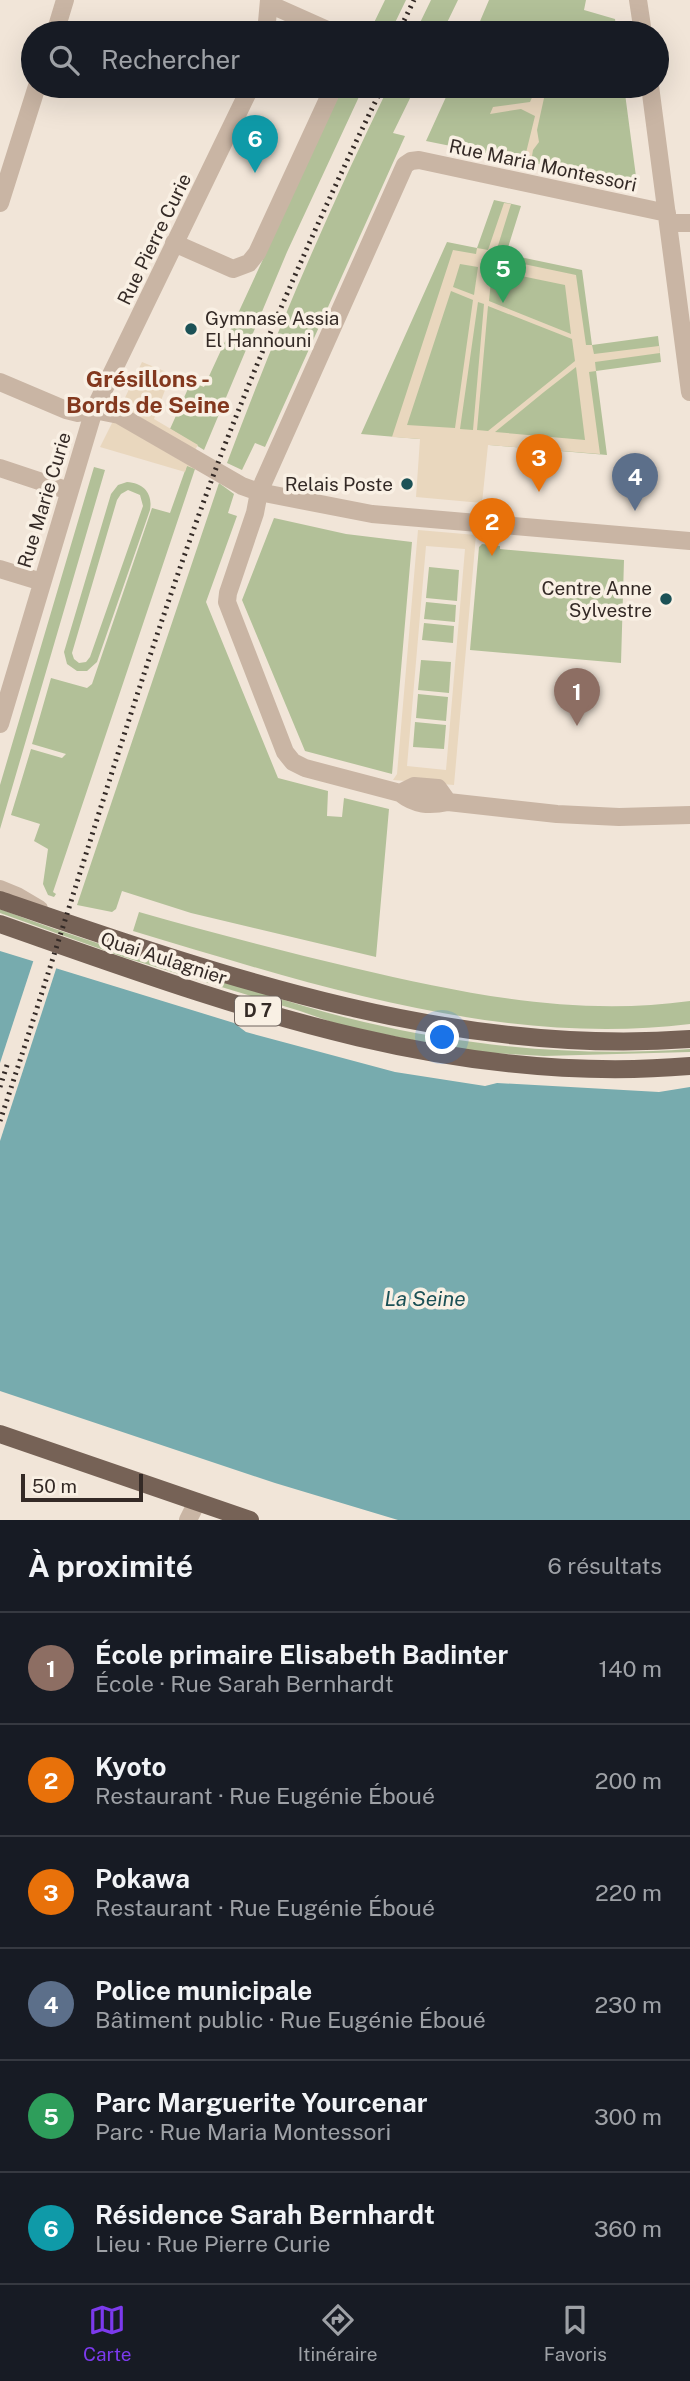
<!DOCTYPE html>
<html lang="fr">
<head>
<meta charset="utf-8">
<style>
	body { margin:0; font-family:"Public Sans",sans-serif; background:#242831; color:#f1f3f6 }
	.scale { position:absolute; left:21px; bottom:18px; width:122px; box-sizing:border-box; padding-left:7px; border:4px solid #342a26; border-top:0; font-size:19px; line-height:24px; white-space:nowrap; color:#342a26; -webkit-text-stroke:5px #f9f0e4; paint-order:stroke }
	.you { position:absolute; left:443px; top:1038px; width:24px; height:24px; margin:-18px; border:5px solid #fff; border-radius:50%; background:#1a73e8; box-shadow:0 0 0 10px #1a73e833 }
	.badge { display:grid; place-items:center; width:46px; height:46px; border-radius:50%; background:#7c3aed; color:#fff; font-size:23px; font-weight:700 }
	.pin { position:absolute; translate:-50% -58px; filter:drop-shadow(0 2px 4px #0008) }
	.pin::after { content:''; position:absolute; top:37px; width:24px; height:21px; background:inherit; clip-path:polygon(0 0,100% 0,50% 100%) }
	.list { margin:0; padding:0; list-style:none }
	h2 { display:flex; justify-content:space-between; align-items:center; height:91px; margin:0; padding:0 28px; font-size:30px }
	h2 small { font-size:23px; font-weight:400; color:#9ea1a6 }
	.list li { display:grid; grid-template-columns:46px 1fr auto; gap:21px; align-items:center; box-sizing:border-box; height:112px; padding:0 28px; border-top:2px solid #363941 }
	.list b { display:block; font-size:26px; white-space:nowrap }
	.list p { margin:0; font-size:23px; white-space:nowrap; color:#9ea1a6 }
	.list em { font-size:23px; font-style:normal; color:#9ea1a6 }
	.icon { flex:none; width:38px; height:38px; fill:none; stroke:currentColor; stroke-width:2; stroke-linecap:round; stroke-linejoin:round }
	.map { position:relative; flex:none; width:690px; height:1520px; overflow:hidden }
	.search { position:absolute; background:#171b24; box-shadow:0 7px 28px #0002; left:21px; right:21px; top:21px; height:77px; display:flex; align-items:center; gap:18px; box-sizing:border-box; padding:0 24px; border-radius:38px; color:#9ea1a6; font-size:26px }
	.sheet { height:763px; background:#171b24 }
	nav { display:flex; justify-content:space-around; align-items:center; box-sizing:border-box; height:98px; border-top:2px solid #363941; background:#171b24; font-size:19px; color:#9ea1a6 }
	nav a { display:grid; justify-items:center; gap:4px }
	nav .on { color:#7c3aed }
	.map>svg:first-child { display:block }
	.green { fill:#b2c098; fill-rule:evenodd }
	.plaza { fill:#e9d7be; fill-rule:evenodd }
	.water { fill:#77abae }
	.pier { fill:#f1e5d8 }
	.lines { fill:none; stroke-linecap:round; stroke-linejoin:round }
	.minor { stroke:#c9b5a4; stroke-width:18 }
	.major { stroke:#766256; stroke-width:18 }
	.rail { stroke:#342a26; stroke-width:5; stroke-dasharray:2 5; stroke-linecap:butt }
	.poi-dot { fill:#1b5156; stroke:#f9f0e4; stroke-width:2.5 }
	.labels { text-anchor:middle; stroke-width:7; stroke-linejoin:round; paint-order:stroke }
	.shield { fill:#f9f0e4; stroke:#6f655f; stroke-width:2 }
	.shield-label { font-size:18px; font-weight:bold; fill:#342a26 }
	.street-label { font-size:19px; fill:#342a26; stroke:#f9f0e4 }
	.poi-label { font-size:19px; fill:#342a26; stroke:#f9f0e4; text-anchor:end }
	.water-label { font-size:21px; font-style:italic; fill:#1b5156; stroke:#f9f0e4 }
	.quarter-label { font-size:23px; font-weight:bold; fill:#83381e; stroke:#f9f0e4 }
</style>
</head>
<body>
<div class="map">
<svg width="690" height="1520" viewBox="0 0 690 1520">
	<rect width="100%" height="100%" fill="#f1e5d8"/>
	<!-- green -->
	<path class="green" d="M385 0H406L390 33H369Z
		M431 0H458L442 33H415Z
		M489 0H586L584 10 615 19 617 33H475Z
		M343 86H364L287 252 204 450 170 429 191 382 204 387Z
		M389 86H416L393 133 405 136 265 447 255 443 242 470 227 463C275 334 329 209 389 86Z
		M451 86H624L637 184 426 141Z
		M494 200 521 206 506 254 582 270 592 345 658 336 661 362 596 371 607 455 361 434 447 242 477 248Z
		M187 465 195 469 53 892 56 894 54 897 48 895 43 884 48 849 34 841 40 824 11 815 31 749 62 758 66 754 32 744 51 678 87 688 92 684 152 508 170 513Z
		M94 467 105 470 0 829V785Z
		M127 482C144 483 153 494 150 510L97 662 87 671H77L67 664 64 652 111 494 118 485ZM128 490 140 495 143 506 90 657 86 662 79 663 74 659 72 653 117 500 121 494Z
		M219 483 234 494 228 513 237 516 206 602 278 778 328 791 327 816 342 817 344 798 389 809 376 957 191 913 122 891 116 909 112 912 77 905Z
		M274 518 346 534 412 542 392 774 305 751 242 600Z
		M482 544 500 546V549L624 560 621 663 470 650 479 547Z
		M429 567 459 570 457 601 426 598Z
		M426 602 456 605 455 622 424 619Z
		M424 623 454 626 453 643 422 640Z
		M421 660 451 662 449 693 418 690Z
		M418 694 448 697 446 721 416 718Z
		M415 722 446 725 444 749 413 747Z
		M0 909C73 937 147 959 222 981 269 995 316 1011 364 1022 470 1047 581 1057 690 1049V1052L544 1056 472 1052 343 1026 300 1011 123 957 0 913Z
		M139 912C210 932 282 951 354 968 465 994 576 1017 690 1001V1024C499 1047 314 985 133 931Z"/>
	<!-- plaza -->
	<path class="plaza" d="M537 86H554L544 98 537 130 539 142 533 150 531 162 524 161 535 116 521 109 490 114 493 107 530 102Z
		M504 203 511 204 496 252 506 254 505 260 576 275 586 345H592L594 354 659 346 660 353 595 362 596 371 589 372 600 454 488 445 482 503 416 497 420 439 392 437 453 250 476 254 477 248 488 250ZM460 264 478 267 474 295 453 287ZM492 270 565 285 571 334 489 301ZM451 291 473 300 455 428 407 425ZM478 302 484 304 473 430 460 429ZM488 306 572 339 575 361 488 431 477 430ZM576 367 585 440 495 432 544 392Z
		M142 362 191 382 190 384 170 377 154 419 198 445 195 450 128 410 122 404Z
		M113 421 195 469 187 466 185 472 100 447Z
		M418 530 476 535 454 785 393 780 397 774ZM426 546 465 549 446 770 407 766Z"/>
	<!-- water -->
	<path class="water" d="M0 951 234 1023 246 1032 395 1072 485 1086 497 1083 659 1092 690 1087V1520H398L275 1483 0 1391Z"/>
	<!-- pier -->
	<path class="pier" d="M34 959 57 966 0 1141V1063Z"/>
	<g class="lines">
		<!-- minor -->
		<path class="minor" d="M638 0 643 33
			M269 4 334 33
			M55 33 65 0
			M266 33 269 0
			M650 86 690 392
			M0 203 37 86
			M667 213 419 160 411 161 405 165 259 492 255 513 228 593 227 602 285 752 293 762 305 768 400 793C415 805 429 806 448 802L557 814 619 817 690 815
			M668 223H690
			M174 243 233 269 249 263 257 253 334 86
			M0 382 66 410 78 413 94 410 119 415 242 486 259 492 372 514 690 541
			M0 468 69 491
			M0 569 42 582
			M0 724 94 410 251 86
			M400 793 414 786 438 788 448 802
			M0 889 17 896 39 909
			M188 1520 197 1502"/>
		<!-- major -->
		<path class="major" d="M0 900C222 976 452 1057 690 1039
			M0 924C226 1003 446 1087 690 1066
			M0 1434 250 1520"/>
		<!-- rail -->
		<path class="rail" d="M398 33 414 0
			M0 1087 8 1062
			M0 1121C75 897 140 668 224 447 272 324 325 204 383 86"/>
	</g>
	<!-- markers -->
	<g class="poi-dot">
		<circle cx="191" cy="329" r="7"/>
		<circle cx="407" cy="484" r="7"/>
		<circle cx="666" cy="599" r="7"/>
	</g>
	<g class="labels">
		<!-- shield labels -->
		<rect class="shield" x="235" y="996.5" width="46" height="29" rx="5"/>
		<g class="shield-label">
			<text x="258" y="1017">D 7</text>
		</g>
		<!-- street labels -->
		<g class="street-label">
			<text transform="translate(543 165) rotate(12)" y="7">Rue Maria Montessori</text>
			<text transform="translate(154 239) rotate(-64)" y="7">Rue Pierre Curie</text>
			<text transform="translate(44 500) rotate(-73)" y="7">Rue Marie Curie</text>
			<text transform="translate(164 958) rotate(18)" y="7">Quai Aulagnier</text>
		</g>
		<!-- poi labels -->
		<g class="poi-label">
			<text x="205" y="325" text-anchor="start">Gymnase Assia<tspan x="205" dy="22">El Hannouni</tspan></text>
			<text x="393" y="491">Relais Poste</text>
			<text x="652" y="595">Centre Anne<tspan x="652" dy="22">Sylvestre</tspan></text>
		</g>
		<!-- water labels -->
		<g class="water-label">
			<text x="425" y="1306">La Seine</text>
		</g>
		<!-- quarter labels -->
		<g class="quarter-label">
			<text x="148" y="387">Grésillons -<tspan x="148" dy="26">Bords de Seine</tspan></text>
		</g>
	</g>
</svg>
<div class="scale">50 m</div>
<div class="you"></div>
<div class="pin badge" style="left:577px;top:726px;background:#8d6e63">1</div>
<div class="pin badge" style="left:492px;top:556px;background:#e8710a">2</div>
<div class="pin badge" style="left:539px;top:492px;background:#e8710a">3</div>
<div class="pin badge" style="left:635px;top:511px;background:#5c6f8a">4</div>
<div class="pin badge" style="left:503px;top:303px;background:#2e9e5b">5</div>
<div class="pin badge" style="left:255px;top:173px;background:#0f9aa8">6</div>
<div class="search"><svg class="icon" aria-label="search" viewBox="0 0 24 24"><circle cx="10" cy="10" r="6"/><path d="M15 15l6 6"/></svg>Rechercher</div>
</div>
<section class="sheet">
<h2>À proximité<small>6 résultats</small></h2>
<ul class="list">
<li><span class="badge" style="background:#8d6e63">1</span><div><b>École primaire Elisabeth Badinter</b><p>École · Rue Sarah Bernhardt</p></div><em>140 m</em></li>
<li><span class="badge" style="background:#e8710a">2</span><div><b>Kyoto</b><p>Restaurant · Rue Eugénie Éboué</p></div><em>200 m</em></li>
<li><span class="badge" style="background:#e8710a">3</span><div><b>Pokawa</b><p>Restaurant · Rue Eugénie Éboué</p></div><em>220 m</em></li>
<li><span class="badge" style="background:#5c6f8a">4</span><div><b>Police municipale</b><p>Bâtiment public · Rue Eugénie Éboué</p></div><em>230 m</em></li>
<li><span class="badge" style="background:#2e9e5b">5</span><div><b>Parc Marguerite Yourcenar</b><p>Parc · Rue Maria Montessori</p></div><em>300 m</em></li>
<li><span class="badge" style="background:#0f9aa8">6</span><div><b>Résidence Sarah Bernhardt</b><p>Lieu · Rue Pierre Curie</p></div><em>360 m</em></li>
</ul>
</section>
<nav>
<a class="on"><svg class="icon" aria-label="map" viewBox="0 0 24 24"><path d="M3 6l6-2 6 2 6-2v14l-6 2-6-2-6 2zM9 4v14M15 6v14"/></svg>Carte</a>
<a><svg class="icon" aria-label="directions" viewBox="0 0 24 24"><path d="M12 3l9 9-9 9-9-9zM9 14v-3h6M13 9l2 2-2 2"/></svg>Itinéraire</a>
<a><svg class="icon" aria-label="saved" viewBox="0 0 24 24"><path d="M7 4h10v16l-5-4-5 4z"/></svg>Favoris</a>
</nav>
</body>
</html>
